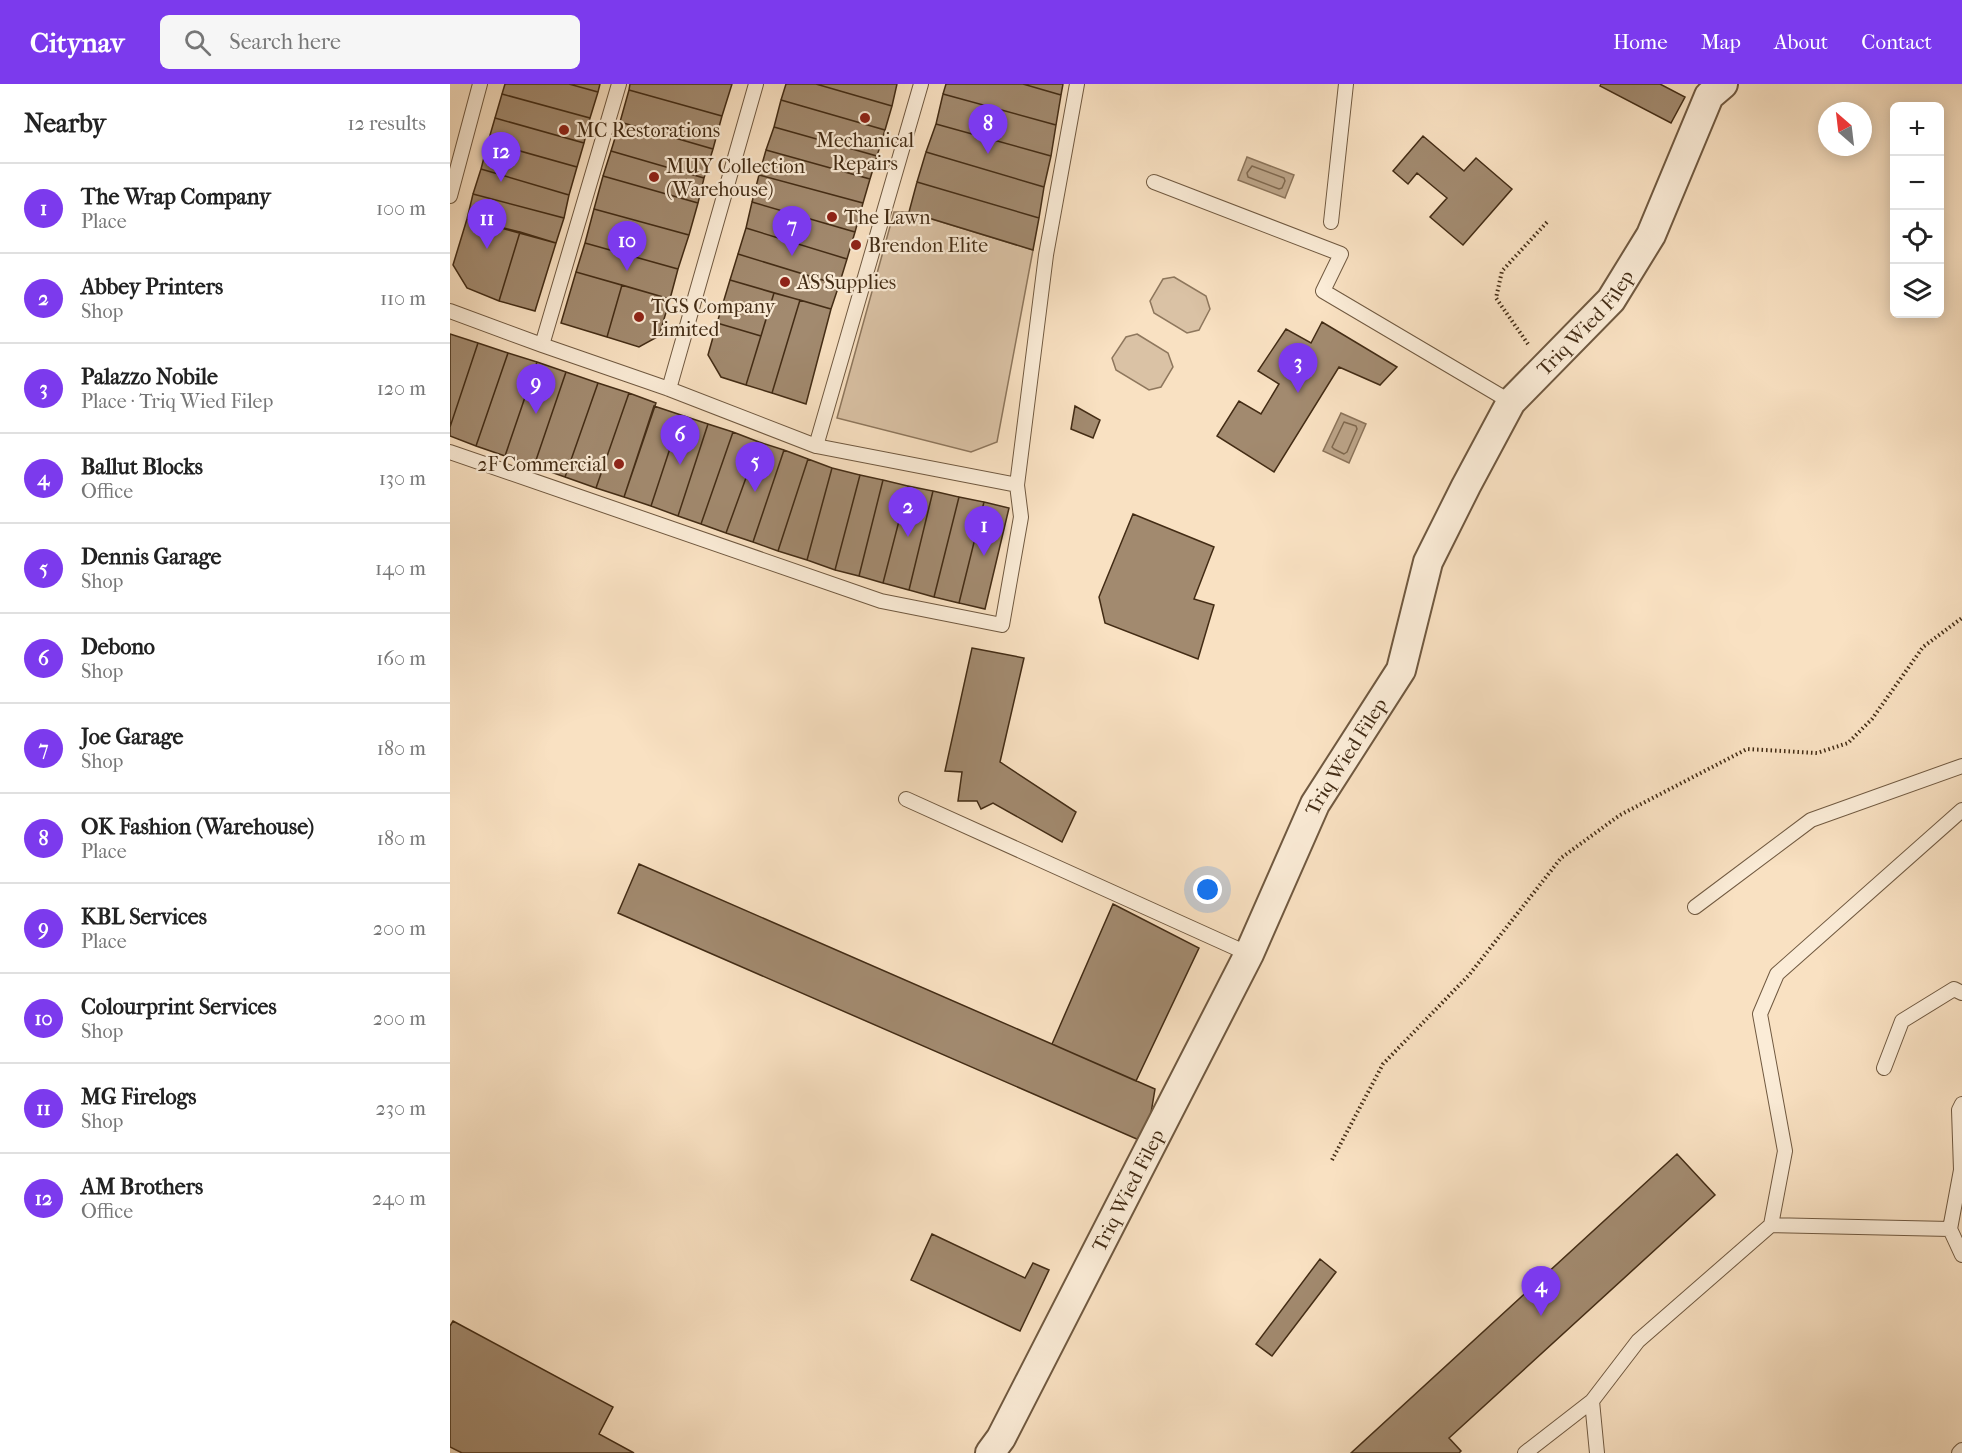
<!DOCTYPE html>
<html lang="en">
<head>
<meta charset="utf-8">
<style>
	body { margin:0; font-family:"IM FELL French Canon",serif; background:#f6f6f6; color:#222 }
	.controls { position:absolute; right:18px; top:18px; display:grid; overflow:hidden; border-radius:9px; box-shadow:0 3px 15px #0003 }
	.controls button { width:54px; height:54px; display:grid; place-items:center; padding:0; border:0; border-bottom:2px solid #e0e0e0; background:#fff; color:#222; font:30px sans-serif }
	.compass { position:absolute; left:1368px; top:18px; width:54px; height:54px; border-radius:50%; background:#fff; box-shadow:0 3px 15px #0003; rotate:332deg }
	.you { position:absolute; left:758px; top:806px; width:21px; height:21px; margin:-15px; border:4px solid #fff; border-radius:50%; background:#1a73e8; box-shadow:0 0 0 9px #1a73e833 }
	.badge { display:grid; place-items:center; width:39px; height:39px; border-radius:50%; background:#7c3aed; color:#fff; font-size:20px; font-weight:700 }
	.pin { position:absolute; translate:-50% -50px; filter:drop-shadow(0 2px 3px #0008) }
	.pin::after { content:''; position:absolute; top:32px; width:21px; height:18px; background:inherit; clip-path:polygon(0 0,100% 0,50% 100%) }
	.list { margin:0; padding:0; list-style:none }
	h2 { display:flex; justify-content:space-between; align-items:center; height:78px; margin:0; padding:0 24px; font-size:26px }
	h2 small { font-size:20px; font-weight:400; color:#767676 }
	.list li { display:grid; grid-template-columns:39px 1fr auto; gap:18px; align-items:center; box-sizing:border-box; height:90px; padding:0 24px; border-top:2px solid #e0e0e0 }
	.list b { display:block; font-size:22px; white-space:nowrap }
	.list p { margin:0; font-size:20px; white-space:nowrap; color:#767676 }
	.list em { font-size:20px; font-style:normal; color:#767676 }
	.icon { flex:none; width:33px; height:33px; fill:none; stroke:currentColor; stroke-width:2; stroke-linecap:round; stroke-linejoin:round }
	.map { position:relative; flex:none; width:1512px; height:1369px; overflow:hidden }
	header { display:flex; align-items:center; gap:36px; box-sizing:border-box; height:84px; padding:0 30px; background:#7c3aed; color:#fff }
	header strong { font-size:28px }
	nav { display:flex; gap:33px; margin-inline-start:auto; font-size:21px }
	.search { width:420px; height:54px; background:#f6f6f6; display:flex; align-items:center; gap:15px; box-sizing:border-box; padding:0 21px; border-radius:9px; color:#767676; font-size:22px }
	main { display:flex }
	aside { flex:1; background:#fff }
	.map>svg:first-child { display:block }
	.green { fill:#dac2a5; stroke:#8e775d; stroke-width:1.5 }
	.water { fill:#bba387; stroke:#8b7359; stroke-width:1.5 }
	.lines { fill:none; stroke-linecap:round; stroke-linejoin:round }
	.shore { stroke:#7f684e; stroke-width:1.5 }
	.building { fill:#a28a6f; stroke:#432c15; stroke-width:1.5 }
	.service-casing { stroke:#705940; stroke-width:16 }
	.minor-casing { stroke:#705940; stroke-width:32 }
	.path { stroke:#432c15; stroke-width:4; stroke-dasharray:1.5 3; stroke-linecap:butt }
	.service { stroke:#fbecd7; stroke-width:14 }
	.minor { stroke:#fbecd7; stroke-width:28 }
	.poi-dot { fill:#8f2418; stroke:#fbecd7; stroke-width:2 }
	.labels { text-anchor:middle; stroke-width:4.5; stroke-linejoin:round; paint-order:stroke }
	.poi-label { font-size:20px; fill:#432c15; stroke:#fbecd7; text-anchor:start }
	.street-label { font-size:20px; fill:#432c15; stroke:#fbecd7 }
</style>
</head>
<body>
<header>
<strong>Citynav</strong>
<div class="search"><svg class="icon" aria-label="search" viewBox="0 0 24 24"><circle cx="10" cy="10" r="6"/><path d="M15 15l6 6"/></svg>Search here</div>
<nav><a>Home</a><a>Map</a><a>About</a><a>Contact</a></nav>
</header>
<main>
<aside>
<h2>Nearby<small>12 results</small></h2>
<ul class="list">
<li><span class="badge">1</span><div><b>The Wrap Company</b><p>Place</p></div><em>100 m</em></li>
<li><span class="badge">2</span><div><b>Abbey Printers</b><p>Shop</p></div><em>110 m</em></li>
<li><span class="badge">3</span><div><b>Palazzo Nobile</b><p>Place · Triq Wied Filep</p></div><em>120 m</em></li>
<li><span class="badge">4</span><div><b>Ballut Blocks</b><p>Office</p></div><em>130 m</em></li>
<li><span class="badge">5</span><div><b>Dennis Garage</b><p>Shop</p></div><em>140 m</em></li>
<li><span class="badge">6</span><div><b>Debono</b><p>Shop</p></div><em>160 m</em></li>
<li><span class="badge">7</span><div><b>Joe Garage</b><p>Shop</p></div><em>180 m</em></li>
<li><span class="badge">8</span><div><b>OK Fashion (Warehouse)</b><p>Place</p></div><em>180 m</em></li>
<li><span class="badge">9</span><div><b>KBL Services</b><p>Place</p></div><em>200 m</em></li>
<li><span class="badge">10</span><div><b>Colourprint Services</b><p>Shop</p></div><em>200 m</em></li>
<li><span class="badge">11</span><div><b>MG Firelogs</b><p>Shop</p></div><em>230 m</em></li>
<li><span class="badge">12</span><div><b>AM Brothers</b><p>Office</p></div><em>240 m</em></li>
</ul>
</aside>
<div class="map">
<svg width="1512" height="1369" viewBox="0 0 1512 1369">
	<rect width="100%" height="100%" fill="#f9e1c2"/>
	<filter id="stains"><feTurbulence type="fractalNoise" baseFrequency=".00333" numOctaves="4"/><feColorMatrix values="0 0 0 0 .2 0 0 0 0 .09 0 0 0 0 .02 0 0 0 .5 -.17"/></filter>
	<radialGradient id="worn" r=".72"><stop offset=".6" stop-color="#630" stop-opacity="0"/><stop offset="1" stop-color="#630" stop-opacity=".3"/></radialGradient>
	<!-- green -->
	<path class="green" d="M444 128H459L583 166 547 358 521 368 387 334Z
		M724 193 756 212 760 225 749 246 737 249 704 229 700 217 713 195Z
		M687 250 718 269 723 283 711 303 699 306 666 286 662 274 676 253Z"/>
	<!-- water -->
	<path class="water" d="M797 73 844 91 835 114 788 96Z
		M891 329 916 340 899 379 873 367Z"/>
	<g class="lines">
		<!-- shore -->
		<path class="shore" d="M802 82 834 94 835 97 832 104 829 105 798 93 797 89Z
			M894 338 906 342 907 345 897 368 894 370 884 365 882 363Z"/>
	</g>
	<!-- building -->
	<path class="building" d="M55 0H119L148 8 140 34 52 10Z
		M119 0H150L148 8Z
		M180 0H282L272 32 179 6Z
		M336 0H366L442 22 435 46 331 16Z
		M366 0H447L442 22Z
		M496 0H573L611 11 606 41 493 10Z
		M573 0H613L611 11Z
		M1151 0H1210L1235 13 1221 39 1150 2Z
		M179 6 272 32 263 65 170 38Z
		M52 10 140 34 134 59 45 34Z
		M493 10 606 41 601 72 486 40Z
		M331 16 435 46 427 72 324 43Z
		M45 34 134 59 127 83 38 58Z
		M170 38 263 65 254 94 161 67Z
		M486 40 601 72 594 103 476 68Z
		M324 43 427 72 420 95 316 66Z
		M973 52 1014 87 1026 74 1062 105 1013 161 980 133 997 114 967 89 958 100 943 87Z
		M38 58 127 83 119 111 31 85Z
		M316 66 420 95 413 119 309 91Z
		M161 67 254 94 248 119 153 92Z
		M476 68 594 103 589 134 467 98Z
		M31 85 119 111 114 134 23 110Z
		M309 91 413 119 405 148 302 118Z
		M153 92 248 119 239 151 144 125Z
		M467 98 589 134 583 166 459 128Z
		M23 110 114 134 106 159 17 135Z
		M302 118 405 148 397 175 296 144Z
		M144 125 239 151 228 185 135 159Z
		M17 135 70 148 49 217 17 204 3 181Z
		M296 144 397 175 389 201 288 170Z
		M70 148 106 159 85 227 49 217Z
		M135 159 228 185 220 215 126 188Z
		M288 170 389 201 381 225 280 196Z
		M126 188 172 201 157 253 111 239Z
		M280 196 324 209 311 252 267 239Z
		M172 201 220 215 209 252 189 263 157 253Z
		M324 209 350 216 322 309 296 301Z
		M350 216 381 225 356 320 322 309Z
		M872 238 947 283 930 301 889 283 824 388 767 352 789 317 811 330 829 300 808 287 836 245 861 259Z
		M267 239 311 252 296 301 271 293 258 271Z
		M0 250 28 259 0 343Z
		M28 259 58 269 26 362 0 352V343Z
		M58 269 87 278 55 372 26 362Z
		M87 278 116 288 84 382 55 372Z
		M116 288 148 299 115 393 84 382Z
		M148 299 179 309 146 404 115 393Z
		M179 309 206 319 174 413 146 404Z
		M204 322 231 331 201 422 174 413Z
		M625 322 650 336 643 354 621 345Z
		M231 331 258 340 228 432 201 422Z
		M258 340 283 348 251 440 228 432Z
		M283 348 309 358 276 449 251 440Z
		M309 358 334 366 303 458 276 449Z
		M334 366 358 375 328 467 303 458Z
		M358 375 382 384 357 476 328 467Z
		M382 384 410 391 385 486 357 476Z
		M410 391 433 396 409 492 385 486Z
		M433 396 458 402 433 499 409 492Z
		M458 402 483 407 459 506 433 499Z
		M483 407 509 413 484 513 459 506Z
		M509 413 534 418 509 519 484 513Z
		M534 418 559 424 535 525 509 519Z
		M683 430 764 463 744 515 764 521 748 575 655 539 649 513Z
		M522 564 574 574 550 678 626 728 612 758 543 719 531 725 527 717H508L512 688 495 687Z
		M189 780 705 1005 701 1029 689 1056 168 829Z
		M663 820 749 864 686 997 602 960Z
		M1227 1070 1265 1111 999 1354 1011 1367 1009 1369H901Z
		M482 1150 575 1194 583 1179 599 1186 570 1247 461 1196Z
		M870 1175 886 1188 822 1272 806 1260Z
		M3 1237 163 1323 149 1350 184 1369H12L0 1363V1242Z"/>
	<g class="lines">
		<!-- service casing -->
		<g class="service-casing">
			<path id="service" d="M704 98 891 170 873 207 1061 318
				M0 112 30 0
				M881 138 896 0
				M0 227 92 261 219 305 366 362 567 401
				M92 261 169 0
				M219 305 306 0
				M366 362 471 0
				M0 368 431 517 552 541 571 433 567 401 596 171 627 0
				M456 715 799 870
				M1245 823 1361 736 1512 682
				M1434 984 1452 937 1504 905 1512 909
				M1512 1020 1509 1026 1511 1086 1500 1145 1512 1171
				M1321 1141 1335 1067 1310 930 1327 890 1512 726
				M1142 1317 1147 1369
				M1075 1369 1142 1317 1188 1257 1321 1141 1500 1145
				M1509 1369 1512 1366"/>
		</g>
		<!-- minor casing -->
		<g class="minor-casing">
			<g id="minor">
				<path id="s1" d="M540 1369 551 1354 799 870 865 720 951 586 978 478 1016 402 1061 318 1161 216 1201 151 1259 12 1273 0"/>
			</g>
		</g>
		<!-- path -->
		<path class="path" d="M1078 260 1046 214 1052 187 1098 137
			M882 1076 933 980 1019 891 1111 774 1170 731 1297 665 1367 669 1398 659 1422 635 1473 563 1512 534"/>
		<!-- service -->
		<use href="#service" class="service"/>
		<!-- minor -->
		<use href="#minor" class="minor"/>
	</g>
	<!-- markers -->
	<g class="poi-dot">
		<circle cx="415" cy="34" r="6"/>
		<circle cx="114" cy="46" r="6"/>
		<circle cx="204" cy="93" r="6"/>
		<circle cx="382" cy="133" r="6"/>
		<circle cx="406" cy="161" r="6"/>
		<circle cx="335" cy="198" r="6"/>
		<circle cx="189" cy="233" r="6"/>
		<circle cx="169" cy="380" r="6"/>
	</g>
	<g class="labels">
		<!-- poi labels -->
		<g class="poi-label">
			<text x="126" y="53">MC Restorations</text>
			<text x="415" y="63" text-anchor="middle">Mechanical<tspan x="415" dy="23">Repairs</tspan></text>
			<text x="216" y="89">MUY Collection<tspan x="216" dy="23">(Warehouse)</tspan></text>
			<text x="394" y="140">The Lawn</text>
			<text x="418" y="168">Brendon Elite</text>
			<text x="347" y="205">AS Supplies</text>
			<text x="201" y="229">TGS Company<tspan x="201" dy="23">Limited</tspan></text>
			<text x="157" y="387" text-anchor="end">2F Commercial</text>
		</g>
		<!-- street labels -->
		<g class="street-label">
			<text dy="7" stroke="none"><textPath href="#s1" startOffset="1286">Triq Wied Filep</textPath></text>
			<text dy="7" stroke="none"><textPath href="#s1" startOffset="783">Triq Wied Filep</textPath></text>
			<text dy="7" stroke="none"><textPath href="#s1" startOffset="297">Triq Wied Filep</textPath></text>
		</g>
	</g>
	<rect width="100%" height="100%" filter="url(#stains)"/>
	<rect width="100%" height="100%" fill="url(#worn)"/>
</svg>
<div class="controls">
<button>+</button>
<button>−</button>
<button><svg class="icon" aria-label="locate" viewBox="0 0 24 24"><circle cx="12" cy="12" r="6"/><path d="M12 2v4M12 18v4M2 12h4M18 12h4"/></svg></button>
<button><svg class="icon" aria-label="layers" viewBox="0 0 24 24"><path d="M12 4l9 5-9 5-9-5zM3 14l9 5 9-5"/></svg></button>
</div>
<svg class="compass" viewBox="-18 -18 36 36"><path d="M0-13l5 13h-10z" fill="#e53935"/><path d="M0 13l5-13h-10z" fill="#767676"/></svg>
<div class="you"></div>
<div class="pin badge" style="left:534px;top:472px">1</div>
<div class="pin badge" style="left:458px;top:453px">2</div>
<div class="pin badge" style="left:848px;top:309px">3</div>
<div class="pin badge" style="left:1091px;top:1232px">4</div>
<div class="pin badge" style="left:305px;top:408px">5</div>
<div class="pin badge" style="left:230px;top:381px">6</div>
<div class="pin badge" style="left:342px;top:172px">7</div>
<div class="pin badge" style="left:538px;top:70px">8</div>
<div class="pin badge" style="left:86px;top:330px">9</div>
<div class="pin badge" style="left:177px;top:187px">10</div>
<div class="pin badge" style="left:37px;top:165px">11</div>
<div class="pin badge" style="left:51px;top:98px">12</div>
</div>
</main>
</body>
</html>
